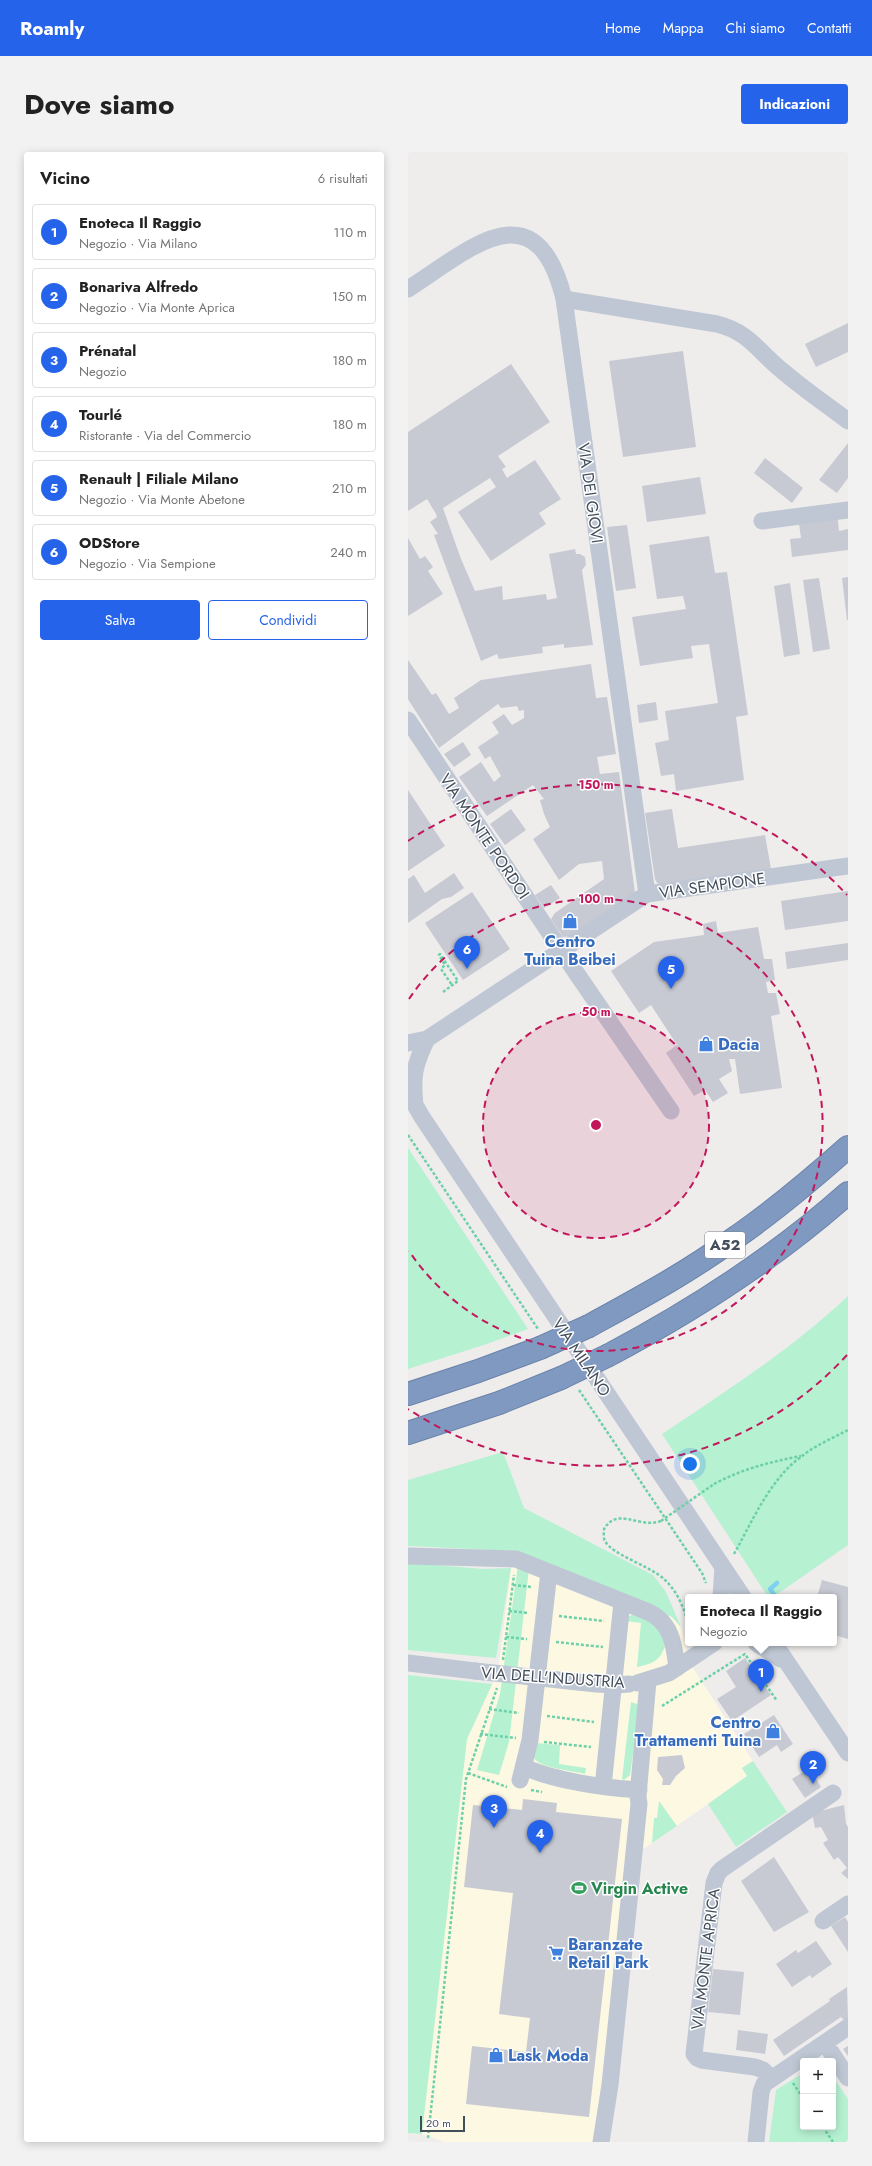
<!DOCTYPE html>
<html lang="it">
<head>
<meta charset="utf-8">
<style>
	body { margin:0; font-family:Jost,sans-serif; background:#f2f2f2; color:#222 }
	.controls { position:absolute; right:12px; bottom:12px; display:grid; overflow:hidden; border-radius:4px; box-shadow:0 2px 10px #0003 }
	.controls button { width:36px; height:36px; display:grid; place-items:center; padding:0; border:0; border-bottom:1px solid #e0e0e0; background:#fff; color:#222; font:20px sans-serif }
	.scale { position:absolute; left:12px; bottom:10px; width:45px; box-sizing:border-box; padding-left:4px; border:2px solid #434e5b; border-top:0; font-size:11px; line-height:14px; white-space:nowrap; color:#434e5b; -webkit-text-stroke:3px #fff; paint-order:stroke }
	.you { position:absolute; left:282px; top:1312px; width:14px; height:14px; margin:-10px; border:3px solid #fff; border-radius:50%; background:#1a73e8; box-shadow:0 0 0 6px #1a73e833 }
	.badge { display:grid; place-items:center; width:26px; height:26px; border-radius:50%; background:#2563eb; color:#fff; font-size:13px; font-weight:700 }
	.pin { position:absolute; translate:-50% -33px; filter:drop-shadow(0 1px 2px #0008) }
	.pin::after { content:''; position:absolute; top:21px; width:14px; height:12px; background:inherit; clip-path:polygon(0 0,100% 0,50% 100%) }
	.popup { position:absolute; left:277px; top:1442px; width:152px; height:52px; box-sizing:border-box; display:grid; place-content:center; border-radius:4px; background:#fff; filter:drop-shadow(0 1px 3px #0005); font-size:13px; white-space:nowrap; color:#767676 }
	.popup b { font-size:15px; color:#222 }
	.popup::after { content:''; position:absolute; left:50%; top:100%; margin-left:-8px; border:8px solid transparent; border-top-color:#fff }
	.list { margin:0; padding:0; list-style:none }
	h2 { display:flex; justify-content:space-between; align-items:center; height:52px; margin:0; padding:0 16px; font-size:17px }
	h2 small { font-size:13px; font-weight:400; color:#767676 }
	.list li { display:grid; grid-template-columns:26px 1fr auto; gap:12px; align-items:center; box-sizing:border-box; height:56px; margin:0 8px 8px; padding:0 8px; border:1px solid #e0e0e0; border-radius:4px }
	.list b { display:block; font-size:15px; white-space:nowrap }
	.list p { margin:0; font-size:13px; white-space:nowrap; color:#767676 }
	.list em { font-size:13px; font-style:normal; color:#767676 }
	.actions { display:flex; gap:8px; padding:12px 16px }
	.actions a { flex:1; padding:9px 0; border:1px solid #2563eb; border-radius:4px; text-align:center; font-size:14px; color:#2563eb }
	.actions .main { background:#2563eb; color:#fff }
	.map { position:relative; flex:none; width:440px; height:1990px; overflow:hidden; border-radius:4px }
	header { display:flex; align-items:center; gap:24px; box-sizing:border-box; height:56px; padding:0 20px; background:#2563eb; color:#fff }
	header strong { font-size:19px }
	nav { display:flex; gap:22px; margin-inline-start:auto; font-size:14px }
	.intro { display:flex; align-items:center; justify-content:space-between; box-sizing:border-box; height:96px; padding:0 24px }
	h1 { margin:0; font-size:28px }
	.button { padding:10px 18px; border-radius:4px; background:#2563eb; color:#fff; font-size:14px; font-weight:700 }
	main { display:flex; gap:24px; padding:0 24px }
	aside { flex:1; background:#fff; border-radius:4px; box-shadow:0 2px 10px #0003 }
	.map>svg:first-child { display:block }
	.commercial { fill:#fdf8e2 }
	.green { fill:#b6f1d2 }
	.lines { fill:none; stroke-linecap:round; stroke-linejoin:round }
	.stream { stroke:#80d0f2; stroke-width:4.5 }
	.building { fill:#c7cad3 }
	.highway-casing { stroke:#6b84ab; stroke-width:24 }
	.path { stroke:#6cd1a8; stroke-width:2.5; stroke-dasharray:3 2; stroke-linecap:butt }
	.minor { stroke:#bec7d3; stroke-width:17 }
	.highway { stroke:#8099c0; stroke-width:22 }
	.highway-bridge-casing { stroke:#6b84ab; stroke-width:24; stroke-linecap:butt }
	.path-bridge { stroke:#6cd1a8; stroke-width:2.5; stroke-dasharray:3 2; stroke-linecap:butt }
	.minor-bridge { stroke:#bec7d3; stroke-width:17 }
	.highway-bridge { stroke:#8099c0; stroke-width:22 }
	.ring { fill:none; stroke:#c2185b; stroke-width:2; stroke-dasharray:7 5 }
	.labels { text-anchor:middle; stroke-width:3; stroke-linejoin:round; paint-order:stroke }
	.shield { fill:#fff; stroke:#7b838c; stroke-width:1 }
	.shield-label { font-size:15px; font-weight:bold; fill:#434e5b }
	.street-label { font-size:16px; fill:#434e5b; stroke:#fff }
	.shop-label { font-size:16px; font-weight:bold; fill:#366cbe; stroke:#fff; text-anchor:start }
	.leisure-label { font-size:16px; font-weight:bold; fill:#27864d; stroke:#fff; text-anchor:start }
	.centre { fill:#c2185b; stroke:#fff; stroke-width:2 }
	.ring-label { font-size:12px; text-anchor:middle; font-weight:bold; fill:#c2185b; stroke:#fff; stroke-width:3; stroke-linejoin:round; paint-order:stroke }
</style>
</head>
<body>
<header>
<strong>Roamly</strong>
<nav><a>Home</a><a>Mappa</a><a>Chi siamo</a><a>Contatti</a></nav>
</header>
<div class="intro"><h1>Dove siamo</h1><a class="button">Indicazioni</a></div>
<main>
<aside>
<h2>Vicino<small>6 risultati</small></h2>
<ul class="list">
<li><span class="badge">1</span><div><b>Enoteca Il Raggio</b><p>Negozio · Via Milano</p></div><em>110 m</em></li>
<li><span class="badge">2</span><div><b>Bonariva Alfredo</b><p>Negozio · Via Monte Aprica</p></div><em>150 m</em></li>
<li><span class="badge">3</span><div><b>Prénatal</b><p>Negozio</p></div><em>180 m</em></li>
<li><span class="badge">4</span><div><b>Tourlé</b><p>Ristorante · Via del Commercio</p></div><em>180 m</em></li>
<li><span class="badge">5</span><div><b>Renault | Filiale Milano</b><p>Negozio · Via Monte Abetone</p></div><em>210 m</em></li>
<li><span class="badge">6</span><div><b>ODStore</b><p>Negozio · Via Sempione</p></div><em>240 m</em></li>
</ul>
<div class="actions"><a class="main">Salva</a><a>Condividi</a></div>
</aside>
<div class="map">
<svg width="440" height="1990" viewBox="0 0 440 1990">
	<rect width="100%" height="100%" fill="#efecec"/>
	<!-- commercial -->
	<path class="commercial" d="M105 1399 264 1465 273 1475 277 1488 280 1508 345 1609 334 1616 340 1624 237 1696 223 1693 186 1990H36L14 1982 0 1981V1857L32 1635 64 1577 90 1520Z"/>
	<!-- green -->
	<path class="green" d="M0 996 120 1177 79 1192 0 1217Z
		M440 1144V1393L365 1445H360L254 1282C318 1239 384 1197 440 1144Z
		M95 1300 116 1356 245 1423 258 1440 273 1475 264 1465 105 1399 0 1394V1328Z
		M0 1411 76 1417 103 1416 88 1506 0 1498Z
		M110 1413 121 1417 101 1590 91 1623 69 1618 92 1542Z
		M227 1461 252 1474 257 1494C252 1509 244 1512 229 1515L233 1471 218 1469 220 1465Z
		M0 1523 84 1532 59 1587 14 1982 0 1981Z
		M223 1550 229 1552 231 1558 222 1623 216 1628 214 1627Z
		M127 1591 152 1593 151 1612 178 1616 177 1622C167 1619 131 1616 126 1606 124 1602 127 1595 127 1591Z
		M345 1609 379 1660 328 1695 300 1652 339 1624 334 1616Z
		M251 1649 269 1674 244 1691 246 1666H249Z
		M395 1921V1975H425V1925L440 1947V1990H361L368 1938Z"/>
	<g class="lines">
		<!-- stream -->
		<path class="stream" d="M367 1444 362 1437 369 1431"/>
	</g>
	<!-- building -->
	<path class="building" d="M440 171V200L408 215 397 192Z
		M275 199 288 295 215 305 201 209Z
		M103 212 142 270 90 304 98 315 94 317 99 326 127 308 153 347 131 361 138 372 83 409 50 360 88 335 82 326 35 356 53 407 67 439 94 434 95 448 138 442 139 448 149 446 141 402 167 397 168 402H172L177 405 178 413 174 418 185 493 156 496V492L134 495 135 501 91 507 89 502 73 509 26 383 30 382 22 370 29 365 28 362 19 347 0 359V280Z
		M440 291V326L429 341 411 328Z
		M357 306 395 336 384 351 346 321Z
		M292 325 298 362 239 370 234 334Z
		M429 361 431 379 440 377V398L384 405 382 387 393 386 390 365Z
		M219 373 228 436 208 439 199 375Z
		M301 384 307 421 319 420 340 563 328 565 336 628 268 639 266 622 253 624 247 591 261 588 257 559 310 551 301 492 283 494 285 506 232 514 224 465 278 457 275 444 249 447 241 393Z
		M0 386 12 407 17 404 25 415 20 419 35 442 0 464Z
		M440 425V468H439L434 426Z
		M411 426 422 497 405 500 395 428Z
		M382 431 392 502 376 505 366 434Z
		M0 508 24 543 28 541 41 562 51 556 46 546 73 528 183 512 188 546 199 545 208 602 189 605 192 622 211 620 227 741 162 784 155 785 143 767 147 761 196 727 194 709 171 712 151 728 125 687 142 675 136 662 132 648 136 647 125 633 79 664 51 625 73 610 86 630 93 624 82 604 77 607 70 595 91 581 84 570 96 562 104 573 116 566V558L111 559 109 554 93 556 90 552 31 596 0 547Z
		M248 550 250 568 231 571 229 553Z
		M55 590 63 603 46 615 36 602Z
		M0 638 37 694 0 719Z
		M103 657 118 678 97 693 82 672Z
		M264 657 270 696 357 683 363 717 255 734 249 731 247 727 237 661Z
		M46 721 56 736 43 745 34 747 0 771V727L6 723 17 741Z
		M143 733 152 746 136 756 127 743Z
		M440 739V769L377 778 373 749Z
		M64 740 102 797 55 828 17 771Z
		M308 769 310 781 350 775 356 807H364L367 828 358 830 360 841H368L372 862 363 864 374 936 332 942 327 907H321L324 919 311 927 320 941 305 950 297 938 286 944 258 901 269 893 243 853 231 861 203 819 246 790 296 783 295 772Z
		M440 791V808L379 817 377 800Z
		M414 1428 440 1435V1487L426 1483V1445H409Z
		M337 1506 363 1543 324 1569 309 1547 328 1535 318 1519Z
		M366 1563 385 1592 373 1600 369 1593 351 1605 336 1582Z
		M274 1603 277 1616 268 1624 262 1633H254L255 1627 249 1618 250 1605Z
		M401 1616 413 1635 397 1646 384 1627Z
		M115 1647 149 1651 148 1660 214 1667 181 1965 58 1952 64 1894 118 1900 122 1866 91 1862 105 1741 56 1735 65 1653 114 1658Z
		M436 1653 438 1672 440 1675V1727L433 1721 439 1716 430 1705 426 1708 415 1691 420 1688 413 1675 407 1676 404 1661Z
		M366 1705 401 1760 366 1780 333 1729Z
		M437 1765 440 1770V1800L423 1774Z
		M408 1789 424 1812 404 1826 402 1823 384 1835 368 1812 388 1798 390 1801Z
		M305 1817 336 1820 332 1863 300 1860Z
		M439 1835 440 1867 437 1869 433 1865 376 1904 365 1888 422 1849 421 1847Z
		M330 1878 360 1882 357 1902 328 1898Z
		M440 1894V1904L435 1897Z"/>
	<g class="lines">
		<!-- highway casing -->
		<g class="highway-casing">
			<path id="highway" d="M181 1174C230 1147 279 1121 324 1088 365 1060 403 1028 440 995
				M201 1203C286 1158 368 1105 440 1041
				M0 1242 70 1219 132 1196
				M0 1281 91 1251 153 1226"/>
		</g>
		<!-- path -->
		<path class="path" d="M35 840 50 829 32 802 31 803 37 813 33 817 44 833
			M0 983 130 1177
			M171 1238 294 1421 298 1431
			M306 1332C334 1317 362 1310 393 1304
			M253 1369C230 1377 210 1354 196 1377 196 1381 195 1386 197 1389 204 1403 243 1414 257 1428 269 1439 276 1456 280 1471
			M326 1402C345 1368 362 1327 394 1304 408 1293 425 1286 440 1278
			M105 1433 124 1435
			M101 1459 120 1461
			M151 1464 196 1469
			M98 1485 119 1487
			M148 1490 195 1495
			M95 1508 106 1423
			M254 1554 337 1502 369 1549
			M81 1557 111 1561
			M139 1564 186 1570
			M72 1582 108 1586
			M136 1590 183 1595
			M60 1621 99 1635
			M123 1638 134 1640
			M385 1931 395 1946
			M415 1975 425 1990
			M20 1986 58 1627 89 1536"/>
		<!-- minor -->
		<path class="minor" d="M0 137C61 98 128 33 156 147L239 742
			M156 147 309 172C342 180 352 202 377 221 397 238 419 253 440 269
			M354 369 440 358
			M0 568 169 822 263 959
			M0 891 19 887 239 742 440 714
			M0 941 14 965 335 1445
			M7 953C4 925 6 913 19 887
			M0 1404 108 1407 238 1459C263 1469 266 1491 269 1516
			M313 1445 315 1415
			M348 1491 373 1507
			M366 1491 440 1601
			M0 1511 67 1519
			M229 1531 261 1521 306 1491
			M116 1615C148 1629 196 1636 231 1638
			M196 1625 214 1450
			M112 1628 122 1588 141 1420
			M415 1769 440 1752
			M417 1891 440 1926
			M363 1926 355 1918 347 1915 293 1908 289 1906 286 1902 306 1731 310 1721 314 1717 425 1641
			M193 1990 202 1933 231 1652 230 1644 240 1529
			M348 1990 353 1940 356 1932 440 1875"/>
		<!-- highway -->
		<use href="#highway" class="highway"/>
		<!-- highway-bridge casing -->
		<g class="highway-bridge-casing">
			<path id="highway-bridge" d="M132 1196 181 1174
				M153 1226 201 1203"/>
		</g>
		<!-- path-bridge -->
		<path class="path-bridge" d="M253 1369 306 1332"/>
		<!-- minor-bridge -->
		<path class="minor-bridge" d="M67 1519 188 1532 208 1533 221 1532"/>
		<!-- highway-bridge -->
		<use href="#highway-bridge" class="highway-bridge"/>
	</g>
	<!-- distance rings -->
	<circle cx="188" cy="973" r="113" fill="#c2185b" fill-opacity=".12"/>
	<g class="ring">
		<circle cx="188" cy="973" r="113"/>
		<path d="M1 847A226 226 0 1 1 1 1099"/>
		<path d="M439 1203A340 340 0 0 1 0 1257M0 689A340 340 0 0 1 439 743"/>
	</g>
	<!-- icons -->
	<defs>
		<g id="shop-bare" transform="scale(1.2)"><path d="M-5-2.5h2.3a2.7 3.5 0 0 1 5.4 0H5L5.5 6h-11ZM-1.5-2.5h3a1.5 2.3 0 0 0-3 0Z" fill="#3f7fe0" stroke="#fff" stroke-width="2.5" paint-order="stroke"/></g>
		<g id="stadium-bare" transform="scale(1.2)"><path d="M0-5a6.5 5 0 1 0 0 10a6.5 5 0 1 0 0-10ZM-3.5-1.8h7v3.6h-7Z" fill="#2e9e5b" stroke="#fff" stroke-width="2.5" paint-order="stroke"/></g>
		<g id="supermarket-bare" transform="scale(1.2)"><path d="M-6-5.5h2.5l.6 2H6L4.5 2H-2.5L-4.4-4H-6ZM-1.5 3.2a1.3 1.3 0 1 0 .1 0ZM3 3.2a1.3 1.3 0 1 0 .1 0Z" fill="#3f7fe0" stroke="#fff" stroke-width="2.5" paint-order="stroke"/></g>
	</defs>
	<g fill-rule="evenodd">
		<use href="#shop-bare" x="162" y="769"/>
		<use href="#shop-bare" x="298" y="892"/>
		<use href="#shop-bare" x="365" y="1579"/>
		<use href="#stadium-bare" x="171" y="1736"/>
		<use href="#supermarket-bare" x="148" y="1801"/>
		<use href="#shop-bare" x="88" y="1903"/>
	</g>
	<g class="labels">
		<!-- shield labels -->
		<rect class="shield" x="297" y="1080" width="40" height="26" rx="3"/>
		<g class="shield-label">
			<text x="317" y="1098">A52</text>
		</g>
		<!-- street labels -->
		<g class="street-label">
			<text transform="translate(183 341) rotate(82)" y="6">VIA DEI GIOVI</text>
			<text transform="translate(77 684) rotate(56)" y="6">VIA MONTE PORDOI</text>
			<text transform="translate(304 733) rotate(-8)" y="6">VIA SEMPIONE</text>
			<text transform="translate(174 1205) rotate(56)" y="6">VIA MILANO</text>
			<text transform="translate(145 1525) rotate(4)" y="6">VIA DELL'INDUSTRIA</text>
			<text transform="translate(297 1807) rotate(-83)" y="6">VIA MONTE APRICA</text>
		</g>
		<!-- shop labels -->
		<g class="shop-label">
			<text x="162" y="795" text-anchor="middle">Centro<tspan x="162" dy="18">Tuina Beibei</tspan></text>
			<text x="310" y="898">Dacia</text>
			<text x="353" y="1576" text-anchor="end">Centro<tspan x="353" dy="18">Trattamenti Tuina</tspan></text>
			<text x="160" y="1798">Baranzate<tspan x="160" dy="18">Retail Park</tspan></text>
			<text x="100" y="1909">Lask Moda</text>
		</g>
		<!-- leisure labels -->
		<g class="leisure-label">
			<text x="183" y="1742">Virgin Active</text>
		</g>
	</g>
	<circle cx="188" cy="973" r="6" class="centre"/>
	<g class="ring-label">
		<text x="188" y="637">150 m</text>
		<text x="188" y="751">100 m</text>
		<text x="188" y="864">50 m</text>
	</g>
</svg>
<div class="controls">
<button>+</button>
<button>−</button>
</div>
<div class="scale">20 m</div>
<div class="you"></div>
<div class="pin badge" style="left:353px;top:1540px">1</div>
<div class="popup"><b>Enoteca Il Raggio</b>Negozio</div>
<div class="pin badge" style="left:405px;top:1632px">2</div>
<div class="pin badge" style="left:86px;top:1676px">3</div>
<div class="pin badge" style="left:132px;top:1701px">4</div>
<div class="pin badge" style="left:263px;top:837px">5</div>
<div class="pin badge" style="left:59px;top:817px">6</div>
</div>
</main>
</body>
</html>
